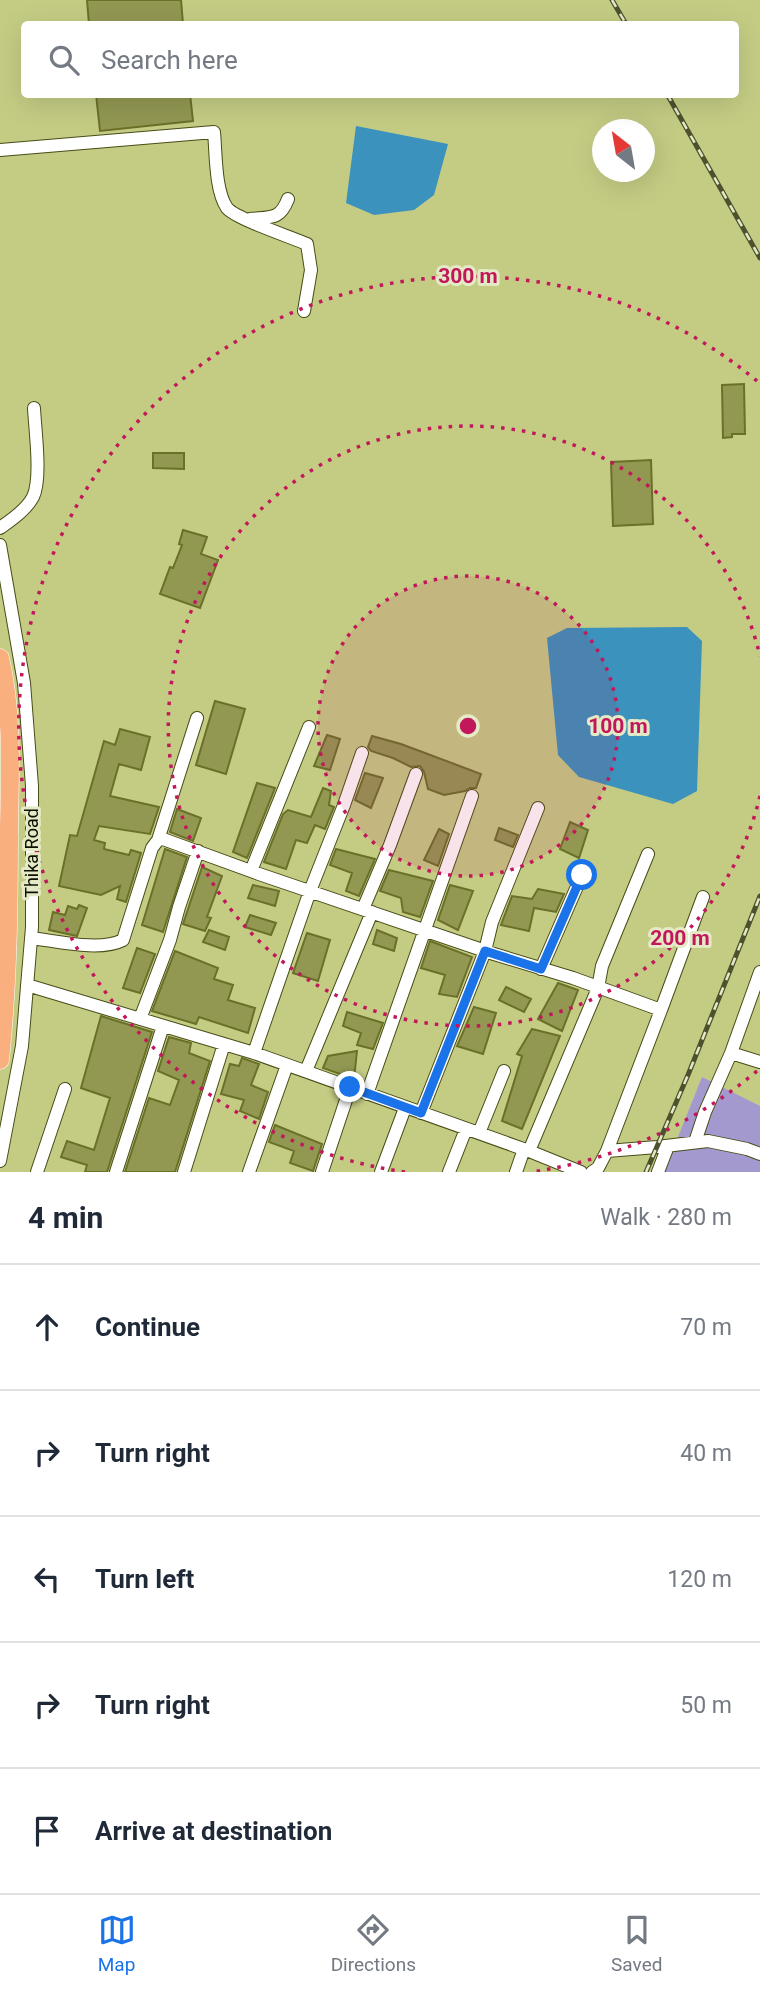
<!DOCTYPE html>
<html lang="en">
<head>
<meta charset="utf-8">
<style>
	body { margin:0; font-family:Roboto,sans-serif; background:#f2f2f3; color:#1f2937 }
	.compass { position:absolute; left:592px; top:119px; width:63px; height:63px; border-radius:50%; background:#fff; box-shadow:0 7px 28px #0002; rotate:329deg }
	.stop { position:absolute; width:21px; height:21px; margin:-16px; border:5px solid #1a73e8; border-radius:50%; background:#fff }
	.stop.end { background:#1a73e8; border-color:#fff; box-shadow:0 2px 7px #0008 }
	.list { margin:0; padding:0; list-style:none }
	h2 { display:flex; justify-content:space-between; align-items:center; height:91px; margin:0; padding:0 28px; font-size:30px }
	h2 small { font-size:23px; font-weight:400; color:#747a83 }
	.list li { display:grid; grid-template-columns:46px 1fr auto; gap:21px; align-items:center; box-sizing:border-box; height:126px; padding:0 28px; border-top:2px solid #e0e1e3 }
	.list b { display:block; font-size:26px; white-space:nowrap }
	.list em { font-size:23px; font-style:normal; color:#747a83 }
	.icon { flex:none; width:38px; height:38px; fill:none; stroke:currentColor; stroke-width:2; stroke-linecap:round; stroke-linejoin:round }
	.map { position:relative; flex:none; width:760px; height:1172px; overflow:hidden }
	.search { position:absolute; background:#fff; box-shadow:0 7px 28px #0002; left:21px; right:21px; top:21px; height:77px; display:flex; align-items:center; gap:18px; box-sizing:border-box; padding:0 24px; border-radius:7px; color:#747a83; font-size:26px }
	.sheet { height:721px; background:#fff }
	nav { display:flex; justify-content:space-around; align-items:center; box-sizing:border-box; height:98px; border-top:2px solid #e0e1e3; background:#fff; font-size:19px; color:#747a83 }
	nav a { display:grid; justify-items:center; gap:4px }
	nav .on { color:#1a73e8 }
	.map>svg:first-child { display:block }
	.green { fill:#a499cf }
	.water { fill:#3b92bc }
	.building { fill:#929852; stroke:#6b7029; stroke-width:2 }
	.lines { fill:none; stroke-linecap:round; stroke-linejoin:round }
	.minor-casing { stroke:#484c16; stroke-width:14 }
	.highway-casing { stroke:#fff; stroke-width:19 }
	.minor { stroke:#fff; stroke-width:12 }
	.highway { stroke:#f9af7e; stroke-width:18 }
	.rail-casing { stroke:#4d512e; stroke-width:5 }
	.rail { stroke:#e4e9c6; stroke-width:2.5; stroke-dasharray:8; stroke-linecap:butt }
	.route { stroke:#1a73e8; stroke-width:9 }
	.ring { fill:none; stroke:#c2185b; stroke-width:3.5; stroke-dasharray:3.5 7 }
	.labels { text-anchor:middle; stroke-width:6; stroke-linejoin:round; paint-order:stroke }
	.street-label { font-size:18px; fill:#0d0f00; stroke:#e4e9c6 }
	.centre { fill:#c2185b; stroke:#e4e9c6; stroke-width:3.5 }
	.ring-label { font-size:21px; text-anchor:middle; font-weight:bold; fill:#c2185b; stroke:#e4e9c6; stroke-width:6; stroke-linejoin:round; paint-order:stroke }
</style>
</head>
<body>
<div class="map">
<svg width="760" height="1172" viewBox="0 0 760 1172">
	<rect width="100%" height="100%" fill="#c4cc84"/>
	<!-- green -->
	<path class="green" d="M702 1077 760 1106V1172H664Z"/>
	<!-- water -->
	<path class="water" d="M356 126 448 144 434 195 414 210 374 215 346 203Z
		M687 627 702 641 697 791 673 804 579 777 558 755 547 638 567 628Z"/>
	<!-- building -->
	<path class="building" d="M87 0H181L183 24H89Z
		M96 94H190L193 121 100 131Z
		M744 384 745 434H732V437L723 438 722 385Z
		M153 453H184V469L153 468Z
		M651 460 653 524 613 526 611 462Z
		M183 530 207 537 201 554 218 560 200 608 160 594 170 567 173 568 182 545 179 544Z
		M215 701 245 709 226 774 196 765Z
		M120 729 150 737 141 770 119 764 110 796 159 807 150 834 99 826 94 840 105 843 104 849 129 855 131 850 141 853 126 902 117 899 120 886 101 895 59 886 70 835 77 836 104 741 115 745Z
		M327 735 340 739 330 770 314 766Z
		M372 736 401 744 481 774 476 788H470L465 791 444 795 428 789 424 772 420 766 411 767 393 758 371 751 368 747Z
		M365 773 383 778 371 808 355 800Z
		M257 783 275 788 247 858 233 852Z
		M323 788 331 791 329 805 334 807 325 829 315 825 307 843 296 840 286 869 264 862 283 814 288 810 311 817Z
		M177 809 201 818 193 841 170 832Z
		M570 822 588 830 579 858 560 849Z
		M499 828 518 835 513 847 495 840Z
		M439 829 449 834 438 866 424 860Z
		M165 849 187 857 163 932 142 925Z
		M336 849 375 859 359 896 346 891 352 873 330 865Z
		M202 867 222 876 207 917 211 918 205 931 183 924Z
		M389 870 433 881 420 917 403 912 401 898 380 891Z
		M253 885 279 891 275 906 248 898Z
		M450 885 473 891 458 930 438 920Z
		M538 889 564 894 556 912 534 908 529 931 501 925 512 896 532 899Z
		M79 905 87 908 77 936 49 930 53 912 65 915 68 906 77 909Z
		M250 915 276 923 271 935 245 927Z
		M209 930 229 937 225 950 203 942Z
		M377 930 397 938 394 951 373 944Z
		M307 933 330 940 318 981 293 973Z
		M430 941 472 957 457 997 439 994 445 975 421 968Z
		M137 948 155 954 140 993 123 988Z
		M175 951 218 968 214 979 233 985 228 1000 255 1008 248 1033 199 1017 196 1024 152 1011Z
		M558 983 578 990 562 1031 538 1019Z
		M506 987 531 999 524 1012 499 1000Z
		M474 1007 496 1013 483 1054 457 1046Z
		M347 1012 383 1023 373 1049 357 1045 361 1033 343 1026Z
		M101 1016 152 1032 107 1172H85L87 1165 61 1157 67 1141 94 1150 110 1098 81 1088Z
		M532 1029 560 1036 522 1129 502 1121 522 1056 517 1054Z
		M169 1037 191 1043 189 1053 210 1061 175 1172H125L149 1098 170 1105 179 1080 158 1071Z
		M357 1051 354 1079 323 1068 328 1056Z
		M242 1058 259 1064 251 1085 268 1092 259 1119 240 1111 244 1100 221 1094 230 1064 239 1066Z
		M275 1125 322 1144 313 1171 290 1163 294 1151 269 1142Z"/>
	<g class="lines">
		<!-- minor casing -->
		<g class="minor-casing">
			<path id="minor" d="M0 150 214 132C216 153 215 191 227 208 236 219 291 237 307 244L311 270 304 311
				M250 219C271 217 280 220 288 199
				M0 528C11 520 26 510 33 497 42 478 35 430 34 408
				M0 545 24 683 32 786V927L22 1046 0 1161
				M158 840 197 718
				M251 871 309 727
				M363 909 390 845 416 774
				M31 938C57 941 100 952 123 940L152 848 158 840 163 839 259 874 494 954 573 978 661 1010 607 1151 598 1168 592 1172
				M541 969 582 875
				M27 985 254 1053 529 1151 581 1172
				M661 1010 703 897
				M140 1019 170 940 179 907 198 851
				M254 1053 310 891 344 805 362 753
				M731 1053 760 1062
				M306 1071 372 912
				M367 1094 472 796
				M421 1113 485 951 492 922 538 808
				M479 1133 504 1071
				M695 1142 705 1112 731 1053 760 972
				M529 1151 598 988 602 966 648 854
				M607 1151 657 1147 708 1141 747 1149 760 1154
				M37 1172 65 1089
				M116 1172 163 1026
				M184 1172 224 1044
				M249 1172 287 1065
				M322 1172 350 1088
				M381 1172 405 1108
				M449 1172 466 1129
				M516 1172 524 1149
				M658 1172 668 1146"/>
		</g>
		<!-- highway casing -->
		<g class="highway-casing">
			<path id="highway" d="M0 658C13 713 10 773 9 829 9 906 8 983 0 1060"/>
		</g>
		<!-- minor -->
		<use href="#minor" class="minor"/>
		<!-- highway -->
		<use href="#highway" class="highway"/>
		<!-- rail casing -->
		<g class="rail-casing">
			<path id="rail" d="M612 0 626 24
				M667 94 760 258
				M646 1172 688 1075 760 896"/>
		</g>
		<!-- rail -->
		<use href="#rail" class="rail"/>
	</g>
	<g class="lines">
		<!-- route -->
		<path class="route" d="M350 1087 421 1113 485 951 541 969 582 875"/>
	</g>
	<!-- distance rings -->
	<circle cx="468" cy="726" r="150" fill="#c2185b" fill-opacity=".12"/>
	<g class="ring">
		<circle cx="468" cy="726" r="150"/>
		<path d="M760 796A300 300 0 1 1 760 656"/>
		<path d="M757 1071A450 450 0 0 1 531 1172M405 1172A450 450 0 1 1 757 381"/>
	</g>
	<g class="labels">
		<!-- street labels -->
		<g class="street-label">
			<text transform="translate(32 853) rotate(-90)" y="6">Thika Road</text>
		</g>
	</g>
	<circle cx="468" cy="726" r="10" class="centre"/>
	<g class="ring-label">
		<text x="468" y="283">300 m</text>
		<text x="618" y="733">100 m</text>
		<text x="680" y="945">200 m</text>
	</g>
</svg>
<svg class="compass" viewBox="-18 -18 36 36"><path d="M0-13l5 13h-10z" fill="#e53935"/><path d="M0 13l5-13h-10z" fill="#747a83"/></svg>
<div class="stop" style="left:582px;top:875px"></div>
<div class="stop end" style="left:350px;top:1087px"></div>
<div class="search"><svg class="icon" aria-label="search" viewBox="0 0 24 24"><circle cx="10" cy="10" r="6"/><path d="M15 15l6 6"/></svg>Search here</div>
</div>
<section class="sheet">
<h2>4 min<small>Walk · 280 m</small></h2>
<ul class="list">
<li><svg class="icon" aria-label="ahead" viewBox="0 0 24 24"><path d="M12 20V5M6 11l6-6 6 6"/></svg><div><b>Continue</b></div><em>70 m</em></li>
<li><svg class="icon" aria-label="right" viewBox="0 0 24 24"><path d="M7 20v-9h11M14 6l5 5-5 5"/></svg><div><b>Turn right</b></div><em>40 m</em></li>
<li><svg class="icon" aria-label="left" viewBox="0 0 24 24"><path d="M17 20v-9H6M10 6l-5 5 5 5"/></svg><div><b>Turn left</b></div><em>120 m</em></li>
<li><svg class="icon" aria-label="right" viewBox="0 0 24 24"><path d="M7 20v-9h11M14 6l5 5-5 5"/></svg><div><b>Turn right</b></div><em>50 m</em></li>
<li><svg class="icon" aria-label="arrive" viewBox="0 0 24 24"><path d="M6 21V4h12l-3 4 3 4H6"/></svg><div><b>Arrive at destination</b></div></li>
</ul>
</section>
<nav>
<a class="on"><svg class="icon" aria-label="map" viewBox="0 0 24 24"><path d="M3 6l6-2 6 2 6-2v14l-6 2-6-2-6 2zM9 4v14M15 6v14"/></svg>Map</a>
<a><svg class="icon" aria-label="directions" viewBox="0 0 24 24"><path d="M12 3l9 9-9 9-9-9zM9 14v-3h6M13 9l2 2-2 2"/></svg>Directions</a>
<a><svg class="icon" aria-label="saved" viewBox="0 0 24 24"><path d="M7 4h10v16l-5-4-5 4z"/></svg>Saved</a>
</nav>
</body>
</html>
